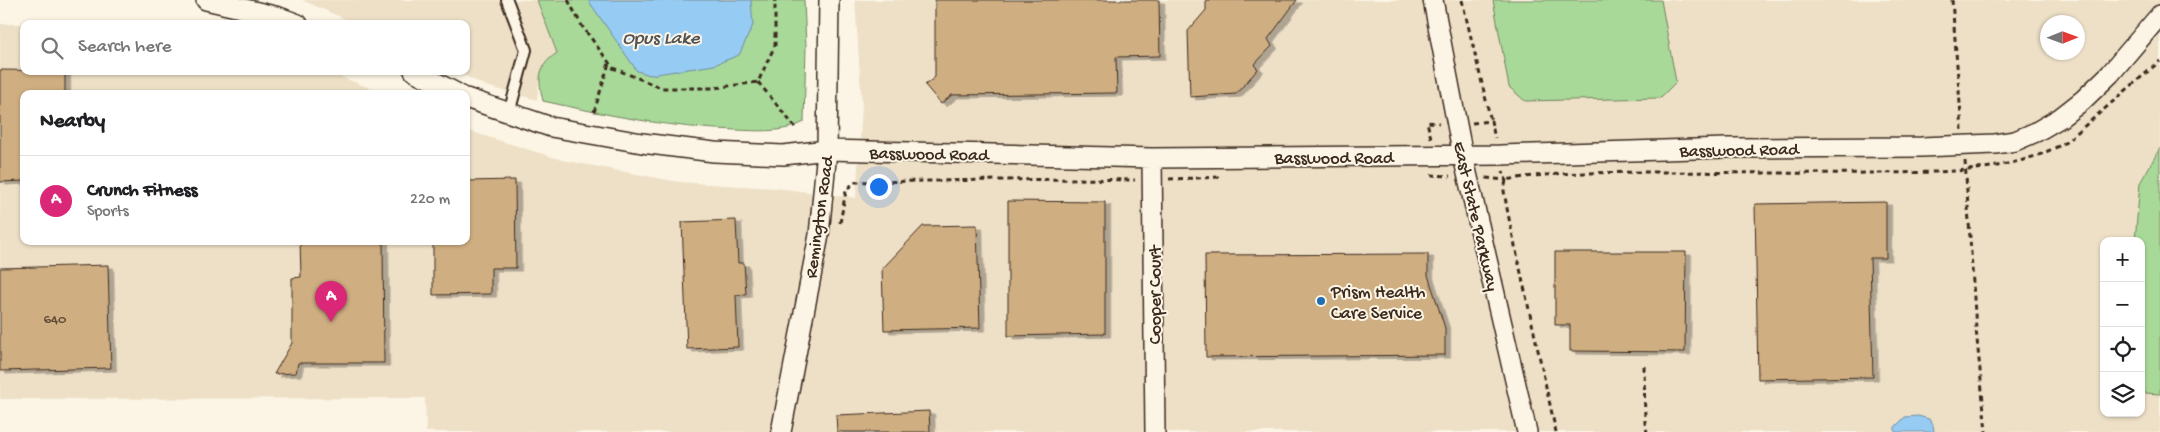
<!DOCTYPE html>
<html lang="en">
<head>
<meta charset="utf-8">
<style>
	body { margin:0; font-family:"Gochi Hand",sans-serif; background:#f2f2f2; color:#202124 }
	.controls { position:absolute; right:15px; bottom:15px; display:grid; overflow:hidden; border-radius:10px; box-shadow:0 1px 4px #0004 }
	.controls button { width:45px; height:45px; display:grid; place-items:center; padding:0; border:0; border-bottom:1px solid #e0e0e0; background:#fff; color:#202124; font:25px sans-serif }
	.compass { position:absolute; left:2040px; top:15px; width:45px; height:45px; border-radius:50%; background:#fff; box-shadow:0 1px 4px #0004; rotate:89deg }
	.you { position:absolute; left:878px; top:186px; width:18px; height:18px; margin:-12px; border:4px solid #fff; border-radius:50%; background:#1a73e8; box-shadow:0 0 0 8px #1a73e833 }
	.badge { display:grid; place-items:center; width:32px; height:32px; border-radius:50%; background:#db2777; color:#fff; font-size:16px; font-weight:700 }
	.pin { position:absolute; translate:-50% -41px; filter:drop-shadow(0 1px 2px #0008) }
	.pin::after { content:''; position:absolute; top:26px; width:18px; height:15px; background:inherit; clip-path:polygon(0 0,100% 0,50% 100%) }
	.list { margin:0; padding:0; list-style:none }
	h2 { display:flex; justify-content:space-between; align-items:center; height:65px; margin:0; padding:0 20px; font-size:21px }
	h2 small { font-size:16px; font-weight:400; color:#757577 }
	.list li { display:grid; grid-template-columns:32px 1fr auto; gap:15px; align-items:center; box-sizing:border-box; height:90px; padding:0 20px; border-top:1px solid #e0e0e0 }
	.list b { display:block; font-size:19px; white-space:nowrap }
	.list p { margin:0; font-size:16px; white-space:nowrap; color:#757577 }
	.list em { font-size:16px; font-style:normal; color:#757577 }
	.icon { flex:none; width:28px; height:28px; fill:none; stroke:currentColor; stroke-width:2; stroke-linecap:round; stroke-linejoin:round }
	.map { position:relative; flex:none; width:2160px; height:432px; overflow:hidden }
	.search { position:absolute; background:#fff; box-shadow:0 1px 4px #0004; left:20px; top:20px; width:450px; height:55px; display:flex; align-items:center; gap:12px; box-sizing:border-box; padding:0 18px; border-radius:10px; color:#757577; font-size:19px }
	.panel { position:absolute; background:#fff; box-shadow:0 1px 4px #0004; left:20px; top:90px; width:450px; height:155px; border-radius:10px }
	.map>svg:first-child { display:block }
	.built { fill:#eee0c7; fill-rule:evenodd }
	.green { fill:#a8d999; stroke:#72825c }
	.water { fill:#96ccf4; stroke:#728b9e }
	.building { fill:#cfae82; stroke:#3b2a1e; filter:url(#shadow) }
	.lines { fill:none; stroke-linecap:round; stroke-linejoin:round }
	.service-casing { stroke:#3b2a1e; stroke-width:14 }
	.minor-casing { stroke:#3b2a1e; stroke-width:22 }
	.path { stroke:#3b2a1e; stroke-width:3; stroke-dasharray:5 4; stroke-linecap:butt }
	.service { stroke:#fcf5e5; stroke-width:10 }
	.minor { stroke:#fcf5e5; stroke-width:19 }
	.poi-dot { fill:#1f6fb2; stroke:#fcf5e5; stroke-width:2 }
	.labels { text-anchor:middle; stroke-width:4; stroke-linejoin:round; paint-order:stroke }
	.number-label { font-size:15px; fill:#604b37 }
	.street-label { font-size:18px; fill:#3b2a1e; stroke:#fcf5e5 }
	.poi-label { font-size:18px; fill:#3b2a1e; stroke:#fcf5e5; text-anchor:start }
	.water-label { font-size:19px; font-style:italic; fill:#525254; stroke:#fcf5e5 }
</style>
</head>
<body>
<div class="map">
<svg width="2160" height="432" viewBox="0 0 2160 432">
	<defs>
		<filter id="shadow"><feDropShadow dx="5.5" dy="3" stdDeviation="0" flood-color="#0004"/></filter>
	</defs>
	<rect width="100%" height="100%" fill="#fcf5e5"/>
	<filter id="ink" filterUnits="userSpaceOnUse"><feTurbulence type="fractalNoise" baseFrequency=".02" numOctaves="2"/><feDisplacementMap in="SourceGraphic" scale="10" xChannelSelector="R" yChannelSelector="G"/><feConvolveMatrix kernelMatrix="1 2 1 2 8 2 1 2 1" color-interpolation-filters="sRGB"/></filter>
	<g filter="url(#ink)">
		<!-- built -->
		<path class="built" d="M302 0H537L557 53 539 82 537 100 486 86 455 71H466V24H356Z
			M855 0H2160V432H426L425 398 0 399V24H24V71H326L385 94H24V241H466V130L562 160 679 182 776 188 856 198 862 107ZM2048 22H2078V52H2048ZM2104 241H2141V413H2104Z"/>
		<!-- green -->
		<path class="green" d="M537 0H804L806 46 804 122C783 133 759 131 736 130 671 128 607 115 543 101 538 80 537 66 557 53Z
			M1493 0H1661L1676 82 1660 98 1525 101 1509 87Z
			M2160 148V394L2144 393 2141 390V241H2135L2140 183Z"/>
		<!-- water -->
		<path class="water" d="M588 0H751L753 25 739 55 714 65 650 75 637 71Z
			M1918 416 1929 419 1933 425 1934 432H1895V427L1905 417Z"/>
		<!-- building -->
		<path class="building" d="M935 0H1159L1160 56 1116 57 1117 93 952 95 941 104 925 85 935 77Z
			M1206 0H1297L1268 39 1272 46 1254 65 1258 69 1236 94 1190 97 1188 31 1206 10Z
			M0 70 65 71V94H24V181L0 182Z
			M515 180 516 268H491V294L433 295V241H466V181Z
			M1008 201 1105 202V334L1008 336Z
			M1886 202V258H1870L1873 377 1758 379 1755 204Z
			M736 220 738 263H744L746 294 736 295 738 347 687 349 682 222Z
			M977 225 980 328 884 330 882 269 923 226Z
			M300 241H383L384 363H298L296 373 274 374 292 343V278L301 277Z
			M1555 252H1686L1685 352 1570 351V325H1555Z
			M1428 254V275L1445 328V355L1206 357 1205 255Z
			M108 265 111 368 0 371V268Z
			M929 411 930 432H837L836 415Z"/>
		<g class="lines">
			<!-- service casing -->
			<g class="service-casing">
				<path id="service" d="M507 0 526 50 509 113"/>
			</g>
			<!-- minor casing -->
			<g class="minor-casing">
				<path id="minor" d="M206 0 279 17 298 24
					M1433 0 1463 156 1527 432
					M414 71 458 94
					M466 98 551 127 642 143 714 152 783 155 827 150 1152 158 1500 155 1727 148 1921 147 1995 144 2015 141 2036 132 2060 118 2083 100 2110 74 2160 15
					M1152 158 1155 432
					M781 432 819 235 827 150 829 0"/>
			</g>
			<!-- path -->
			<path class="path" d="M568 0 582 26 613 68 662 88H715L758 82 775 45V0
				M1462 0 1491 121
				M1952 0 1962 130
				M758 82 795 127
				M594 112 609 63
				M1472 123 1491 121 1495 138
				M1431 138 1427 122 1439 123
				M1965 161 1976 329 1986 432
				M1431 175 1450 176
				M1486 178 1506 180 1503 171
				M1169 179 1222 177
				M840 223 846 191 854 182 1076 179 1135 180
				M1644 366 1645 423 1647 432
				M1556 432 1508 214 1504 191 1506 180C1550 172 1597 173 1642 172 1719 172 1796 174 1874 173 1937 172 2009 175 2066 142L2160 61"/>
			<!-- service -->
			<use href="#service" class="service"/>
			<!-- minor -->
			<use href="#minor" class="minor"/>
		</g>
	</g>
	<!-- markers -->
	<circle class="poi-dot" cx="1321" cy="301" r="5"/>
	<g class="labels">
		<!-- number labels -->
		<g class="number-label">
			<text x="55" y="323">640</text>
		</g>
		<!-- street labels -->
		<g class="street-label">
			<text transform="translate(1739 149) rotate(-1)" y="6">Basswood Road</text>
			<text transform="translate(929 153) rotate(1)" y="6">Basswood Road</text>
			<text x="1334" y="163">Basswood Road</text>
			<text transform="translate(1477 216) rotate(77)" y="6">East State Parkway</text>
			<text transform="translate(818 217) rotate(-82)" y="6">Remington Road</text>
			<text transform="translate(1154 295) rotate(-90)" y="6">Cooper Court</text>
		</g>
		<!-- poi labels -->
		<g class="poi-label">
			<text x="1331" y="297">Prism Health<tspan x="1331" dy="21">Care Service</tspan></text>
		</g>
		<!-- water labels -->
		<g class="water-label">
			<text x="661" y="43">Opus Lake</text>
		</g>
	</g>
</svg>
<div class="controls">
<button>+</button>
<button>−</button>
<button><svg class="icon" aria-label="locate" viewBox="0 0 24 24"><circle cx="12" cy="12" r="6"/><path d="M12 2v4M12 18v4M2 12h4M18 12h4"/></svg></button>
<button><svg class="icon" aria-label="layers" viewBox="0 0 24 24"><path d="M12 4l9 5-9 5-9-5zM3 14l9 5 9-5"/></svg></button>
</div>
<svg class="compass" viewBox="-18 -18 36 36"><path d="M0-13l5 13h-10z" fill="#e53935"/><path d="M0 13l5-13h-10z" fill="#757577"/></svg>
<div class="you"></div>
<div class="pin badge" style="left:331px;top:322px">A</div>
<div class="search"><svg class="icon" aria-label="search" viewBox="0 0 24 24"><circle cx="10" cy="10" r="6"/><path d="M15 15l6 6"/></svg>Search here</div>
<section class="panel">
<h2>Nearby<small></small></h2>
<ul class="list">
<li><span class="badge">A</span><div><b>Crunch Fitness</b><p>Sports</p></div><em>220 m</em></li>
</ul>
</section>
</div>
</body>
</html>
